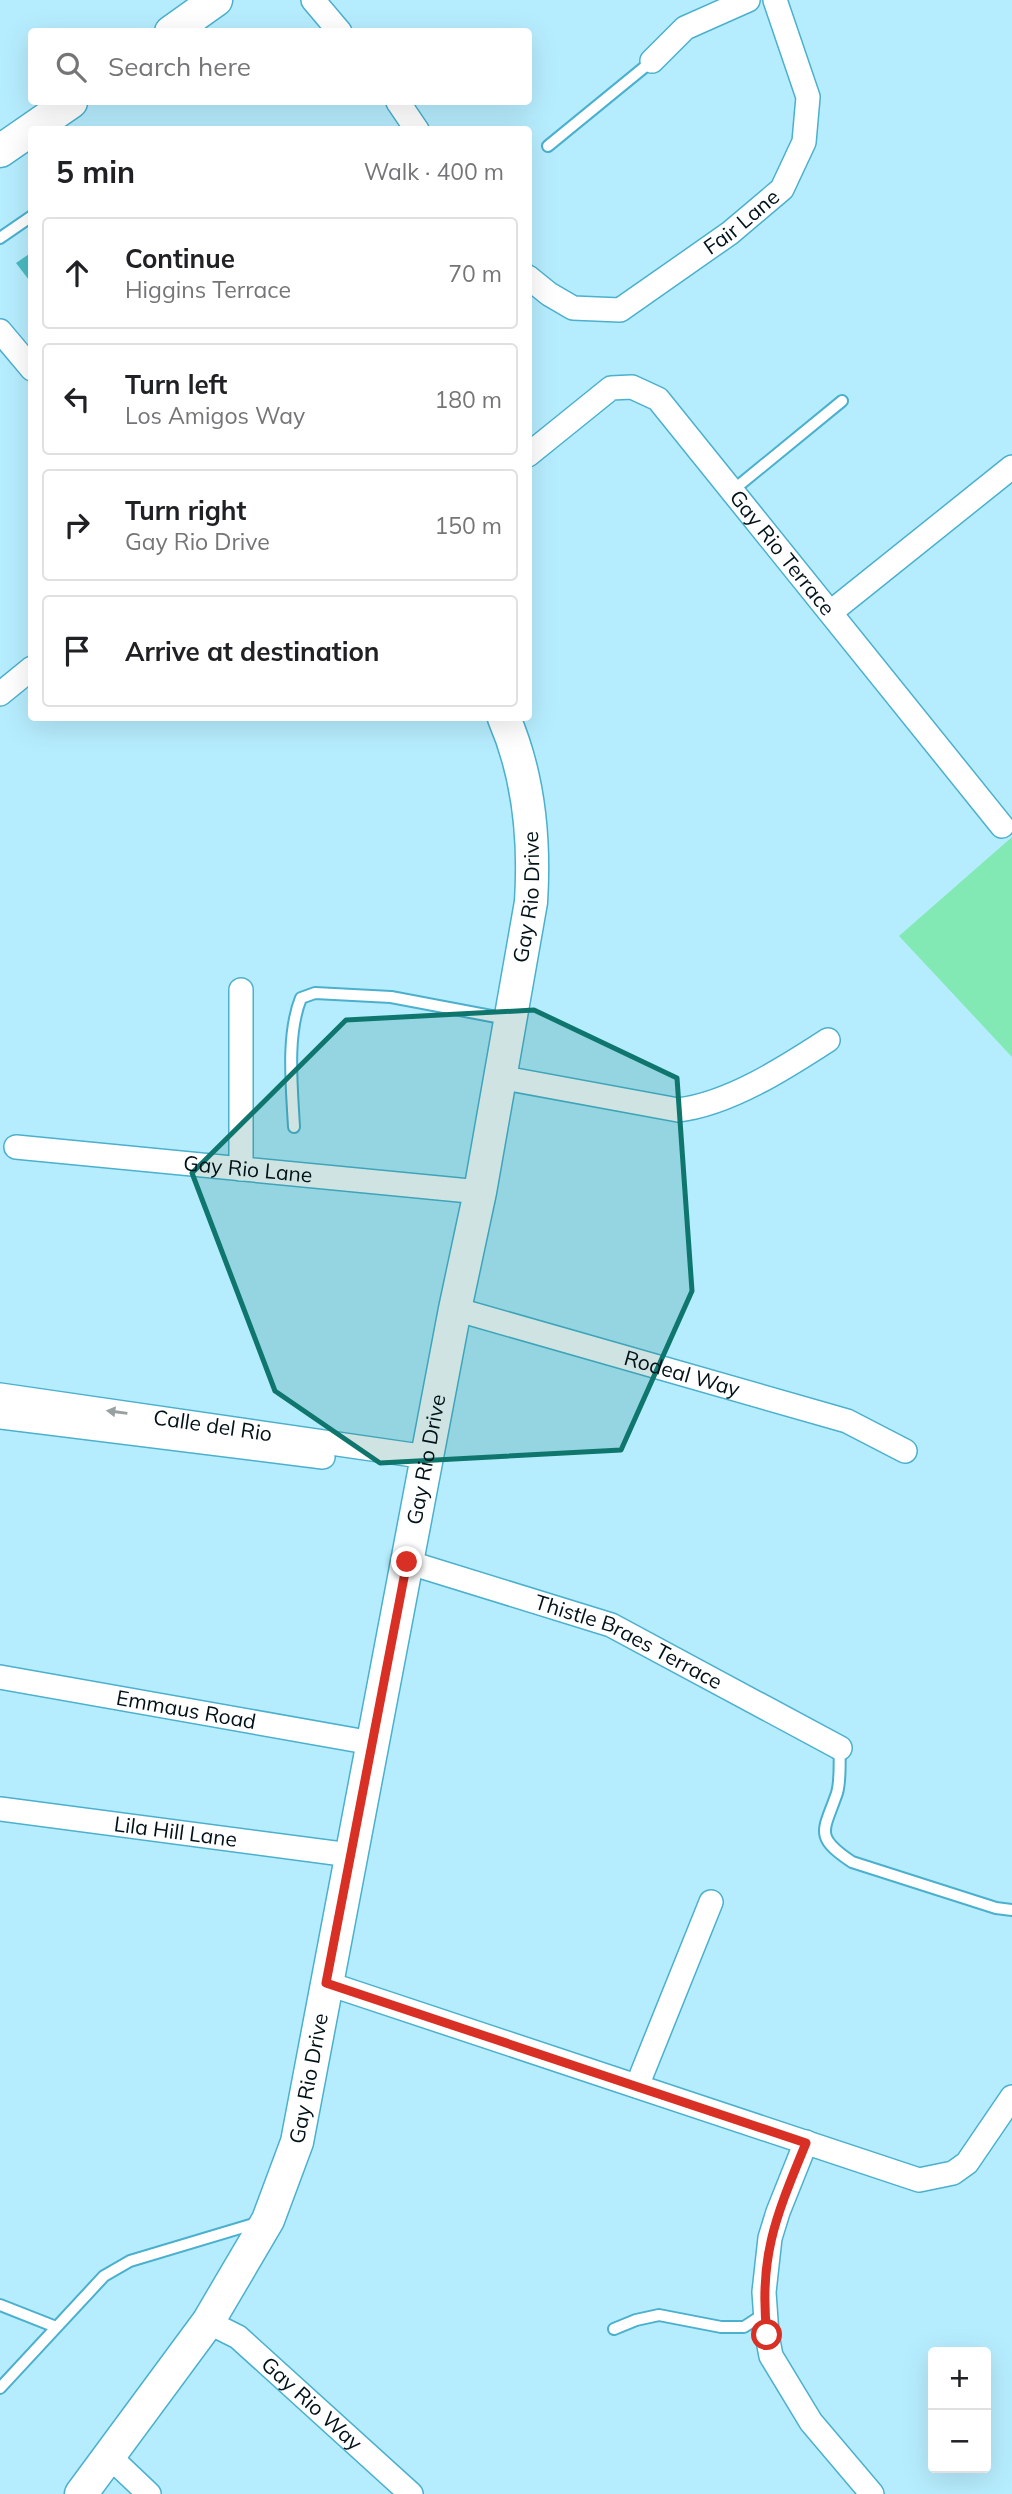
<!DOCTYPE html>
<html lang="en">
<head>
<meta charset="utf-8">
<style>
	body { margin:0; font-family:Mulish,sans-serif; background:#f6f6f6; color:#202124 }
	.controls { position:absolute; right:21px; bottom:21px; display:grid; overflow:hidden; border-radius:7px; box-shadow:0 7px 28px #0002 }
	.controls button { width:63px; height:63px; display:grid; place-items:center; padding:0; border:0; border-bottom:2px solid #e0e0e0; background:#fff; color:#202124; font:35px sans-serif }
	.stop { position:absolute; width:21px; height:21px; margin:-16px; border:5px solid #d93025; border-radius:50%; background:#fff }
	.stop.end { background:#d93025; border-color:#fff; box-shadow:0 2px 7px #0008 }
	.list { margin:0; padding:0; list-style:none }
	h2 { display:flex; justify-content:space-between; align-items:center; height:91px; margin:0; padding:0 28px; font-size:30px }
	h2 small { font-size:23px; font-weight:400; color:#757577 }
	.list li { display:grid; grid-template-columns:46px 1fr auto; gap:21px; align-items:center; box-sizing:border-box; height:112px; margin:0 14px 14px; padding:0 14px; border:2px solid #e0e0e0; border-radius:7px }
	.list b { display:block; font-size:26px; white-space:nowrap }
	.list p { margin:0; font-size:23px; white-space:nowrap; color:#757577 }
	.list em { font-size:23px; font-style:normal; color:#757577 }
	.icon { flex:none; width:38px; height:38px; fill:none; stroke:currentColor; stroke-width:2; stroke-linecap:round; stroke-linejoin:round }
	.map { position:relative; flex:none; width:1012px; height:2494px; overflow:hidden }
	.search { position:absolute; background:#fff; box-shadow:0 7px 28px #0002; left:28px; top:28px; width:504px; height:77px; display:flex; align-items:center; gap:18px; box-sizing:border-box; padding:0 24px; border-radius:7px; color:#757577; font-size:26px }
	.panel { position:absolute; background:#fff; box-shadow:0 7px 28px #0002; left:28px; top:126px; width:504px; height:595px; border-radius:7px }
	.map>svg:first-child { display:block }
	.green { fill:#82e9b4 }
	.building { fill:#4abcc1 }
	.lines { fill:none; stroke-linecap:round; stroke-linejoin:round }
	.lane-casing { stroke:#4bb0cd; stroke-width:14 }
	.street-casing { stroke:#4bb0cd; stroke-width:26 }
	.secondary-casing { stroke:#4bb0cd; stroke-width:35 }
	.lane { stroke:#fff; stroke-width:10 }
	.street { stroke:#fff; stroke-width:23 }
	.secondary { stroke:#fff; stroke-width:32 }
	.oneway { fill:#99a0a2 }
	.route { stroke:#d93025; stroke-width:9 }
	.marked { fill:#0f766e; fill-opacity:0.2; stroke:#0f766e; stroke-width:5; stroke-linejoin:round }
	.labels { text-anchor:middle; stroke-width:5; stroke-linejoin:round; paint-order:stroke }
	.street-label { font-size:21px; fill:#001117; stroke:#b6edfe }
</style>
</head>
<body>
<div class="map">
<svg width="1012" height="2494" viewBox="0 0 1012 2494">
	<rect width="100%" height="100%" fill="#b6edfe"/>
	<!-- green -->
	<path class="green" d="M1012 837V1057L899 936Z"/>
	<!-- building -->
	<path class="building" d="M32 252V284L16 263Z"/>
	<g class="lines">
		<!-- lane casing -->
		<g class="lane-casing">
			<path id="lane" d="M548 146 652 61
				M0 238 32 216
				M732 491 842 401
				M294 1127C292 1088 286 1035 301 998L315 993 391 997 507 1019
				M840 1748C839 1762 841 1779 837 1793 824 1831 813 1836 852 1862L996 1908 1012 1910
				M0 2305 56 2327
				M614 2329 636 2320 659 2315 721 2327H744L764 2314
				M0 2388 104 2276 130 2261 257 2223"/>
		</g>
		<!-- street casing -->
		<g class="street-casing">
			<g id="street">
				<path d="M313 0 340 32"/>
				<path d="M652 61 685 28 748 0"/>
				<path d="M398 102 417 130"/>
				<path id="s1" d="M528 277 549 294 573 308 620 310 730 233 782 189 804 142 808 97 775 0"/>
				<path d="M0 331 32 369"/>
				<path id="s2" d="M528 455 611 388 632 387 658 399 1002 826"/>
				<path d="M831 612 1012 467"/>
				<path d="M0 694 32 668"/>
				<path d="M499 1077 678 1110C729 1104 785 1068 828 1040"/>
				<path id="s3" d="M16 1147 480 1192"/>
				<path d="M241 1169V990"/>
				<path id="s4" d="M455 1309 847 1421 905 1451"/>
				<path id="s5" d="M0 1395 427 1457"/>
				<path d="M0 1417 323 1457"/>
				<path id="s6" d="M407 1562 611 1625 840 1748"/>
				<path id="s7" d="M0 1677 372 1743"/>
				<path id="s8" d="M0 1809 350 1855"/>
				<path d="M326 1983 919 2180 953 2173 967 2163 1012 2097"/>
				<path d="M637 2086 711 1902"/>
				<path d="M806 2142 778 2212 770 2238 764 2292 767 2335 771 2356 811 2422 872 2494"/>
				<path id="s9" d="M208 2322 238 2337 411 2494"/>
				<path d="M108 2455 149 2494"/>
			</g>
		</g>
		<!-- secondary casing -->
		<g class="secondary-casing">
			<g id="secondary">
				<path d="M171 32 216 0"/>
				<path d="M0 151 71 102"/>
				<path id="s10" d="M81 2494 208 2322 268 2220 297 2142 455 1309 480 1192 531 902C535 839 529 776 504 718"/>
			</g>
		</g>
		<!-- lane -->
		<use href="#lane" class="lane"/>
		<!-- street -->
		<use href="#street" class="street"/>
		<!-- secondary -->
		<use href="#secondary" class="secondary"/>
	</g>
	<!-- one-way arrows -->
	<defs><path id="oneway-solid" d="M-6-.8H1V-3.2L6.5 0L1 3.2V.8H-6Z" transform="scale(1.75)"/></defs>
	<use class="oneway" href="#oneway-solid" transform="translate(117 1412) rotate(-172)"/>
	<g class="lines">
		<!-- route -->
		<path class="route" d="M407 1562 326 1983 806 2143C777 2214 758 2256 767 2335"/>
	</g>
	<!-- marked area -->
	<path class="marked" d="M534 1010 677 1078 692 1291 621 1450 380 1463 275 1391 192 1173 346 1020Z"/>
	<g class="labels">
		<!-- street labels -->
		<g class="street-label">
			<text dy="7" stroke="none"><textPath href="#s1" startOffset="252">Fair Lane</textPath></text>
			<text dy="7" stroke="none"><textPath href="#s2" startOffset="354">Gay Rio Terrace</textPath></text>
			<text dy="7" stroke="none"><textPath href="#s10" startOffset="1682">Gay Rio Drive</textPath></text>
			<text dy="7" stroke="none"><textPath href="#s3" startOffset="233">Gay Rio Lane</textPath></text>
			<text dy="7" stroke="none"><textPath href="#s4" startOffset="236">Rodeal Way</textPath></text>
			<text dy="7" stroke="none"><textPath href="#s5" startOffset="215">Calle del Rio</textPath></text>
			<text dy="7" stroke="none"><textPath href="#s10" startOffset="1110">Gay Rio Drive</textPath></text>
			<text dy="7" stroke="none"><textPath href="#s6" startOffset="236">Thistle Braes Terrace</textPath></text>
			<text dy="7" stroke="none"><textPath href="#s7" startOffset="189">Emmaus Road</textPath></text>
			<text dy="7" stroke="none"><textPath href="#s8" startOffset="177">Lila Hill Lane</textPath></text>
			<text dy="7" stroke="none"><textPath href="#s10" startOffset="480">Gay Rio Drive</textPath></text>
			<text dy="7" stroke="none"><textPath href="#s9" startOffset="133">Gay Rio Way</textPath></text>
		</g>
	</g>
</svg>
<div class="controls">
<button>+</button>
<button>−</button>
</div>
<div class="stop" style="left:767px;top:2335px"></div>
<div class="stop end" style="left:407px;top:1562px"></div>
<div class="search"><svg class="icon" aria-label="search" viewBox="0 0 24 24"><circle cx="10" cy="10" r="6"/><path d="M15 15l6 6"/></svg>Search here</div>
<section class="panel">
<h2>5 min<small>Walk · 400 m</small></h2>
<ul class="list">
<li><svg class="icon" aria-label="ahead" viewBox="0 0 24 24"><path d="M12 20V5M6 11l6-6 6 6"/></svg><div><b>Continue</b><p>Higgins Terrace</p></div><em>70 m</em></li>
<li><svg class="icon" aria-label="left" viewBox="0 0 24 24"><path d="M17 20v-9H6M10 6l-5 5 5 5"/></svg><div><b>Turn left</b><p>Los Amigos Way</p></div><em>180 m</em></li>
<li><svg class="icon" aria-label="right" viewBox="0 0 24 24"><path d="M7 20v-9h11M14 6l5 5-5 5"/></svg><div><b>Turn right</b><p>Gay Rio Drive</p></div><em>150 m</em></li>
<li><svg class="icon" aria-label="arrive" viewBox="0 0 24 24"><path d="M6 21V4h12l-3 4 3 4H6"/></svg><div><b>Arrive at destination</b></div></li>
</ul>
</section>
</div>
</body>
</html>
